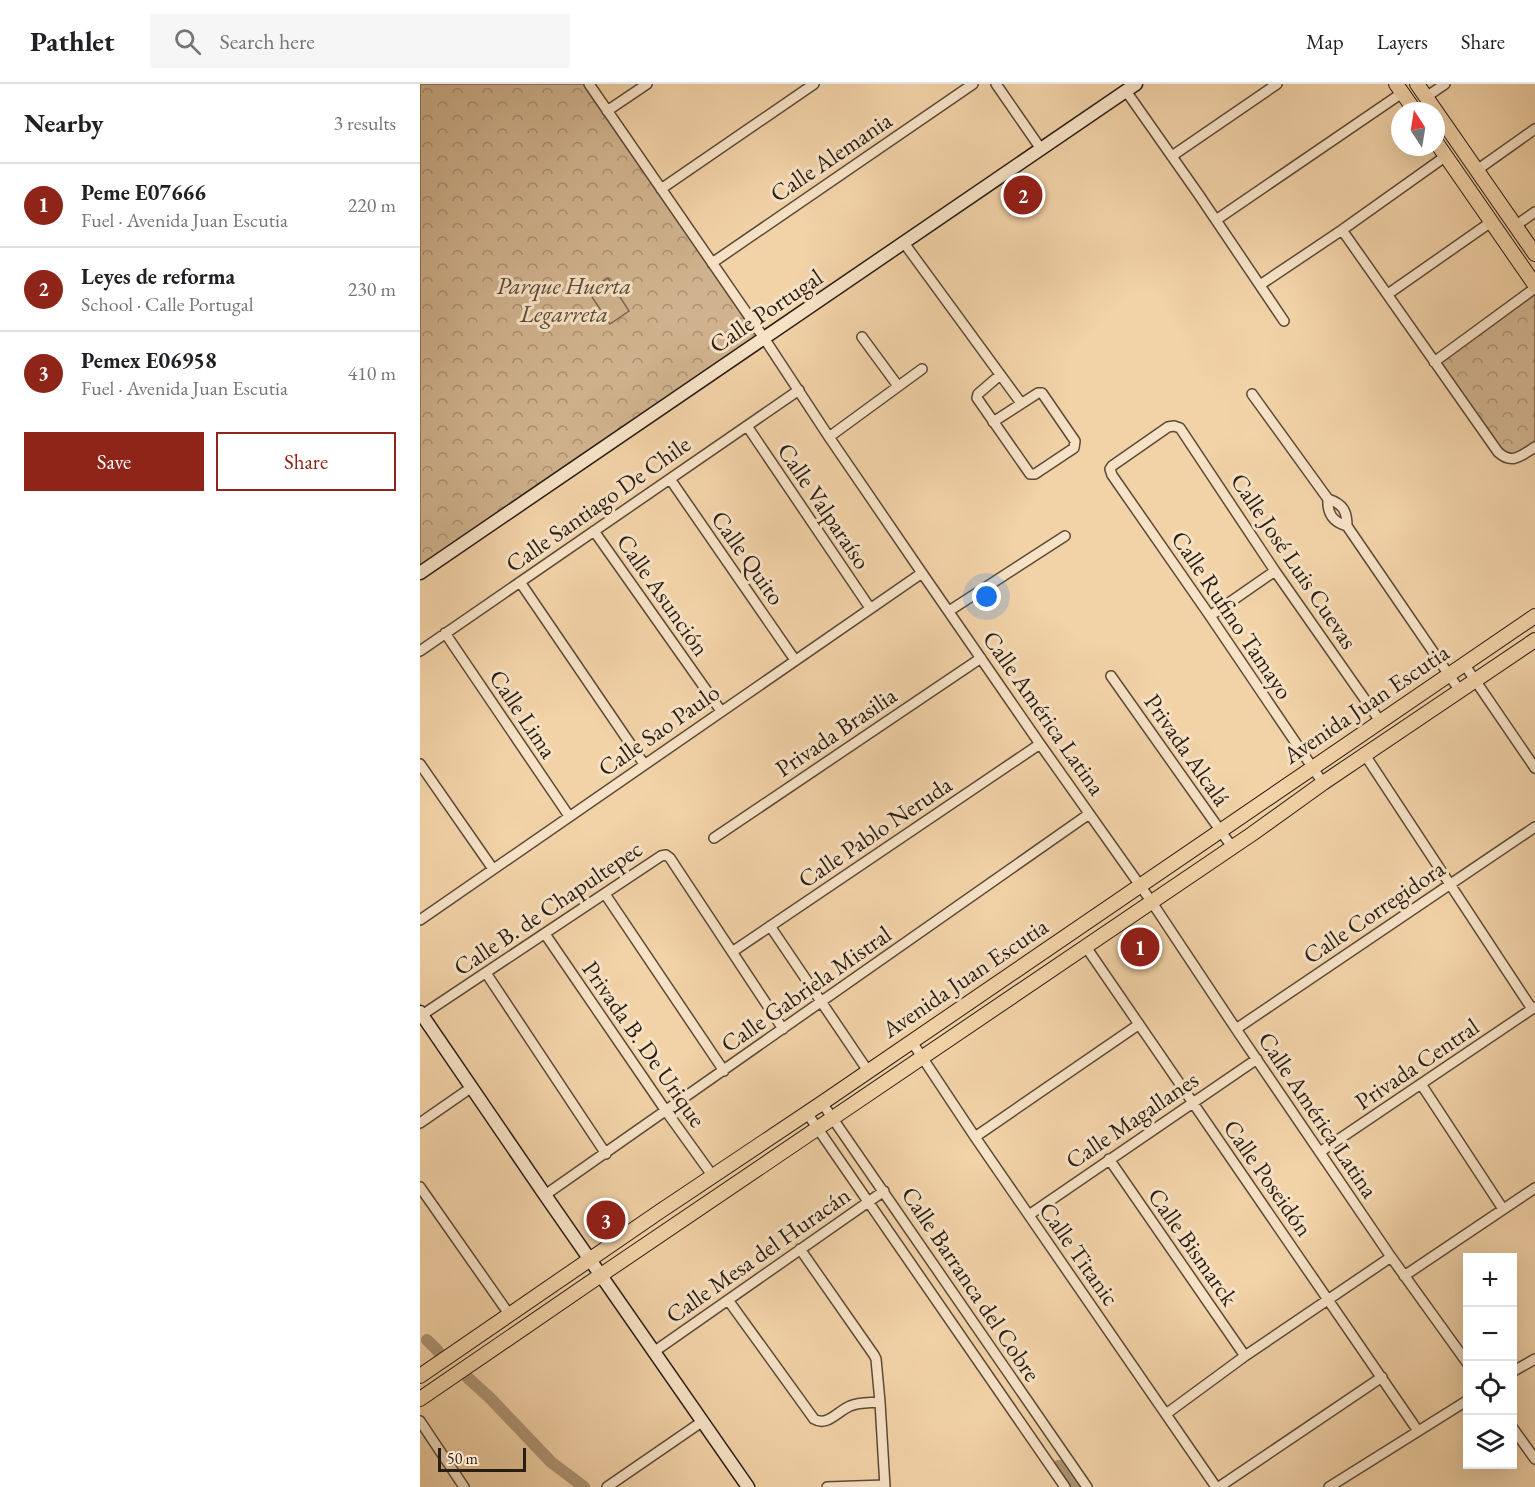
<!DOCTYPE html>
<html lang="en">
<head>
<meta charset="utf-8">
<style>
	body { margin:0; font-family:"EB Garamond",serif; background:#f6f6f6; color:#202124 }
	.controls { position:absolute; right:18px; bottom:18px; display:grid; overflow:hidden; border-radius:0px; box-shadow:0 6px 24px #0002 }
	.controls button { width:54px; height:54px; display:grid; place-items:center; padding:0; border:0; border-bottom:2px solid #e0e0e0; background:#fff; color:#202124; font:30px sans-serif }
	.compass { position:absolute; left:971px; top:18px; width:54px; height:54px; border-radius:50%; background:#fff; box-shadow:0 6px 24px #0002; rotate:348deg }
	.scale { position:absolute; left:18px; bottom:15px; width:88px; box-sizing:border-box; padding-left:6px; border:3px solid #291d13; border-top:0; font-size:16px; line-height:21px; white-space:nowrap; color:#291d13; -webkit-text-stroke:4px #f7e2c6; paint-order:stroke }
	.you { position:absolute; left:567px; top:513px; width:21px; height:21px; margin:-15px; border:4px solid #fff; border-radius:50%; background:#1a73e8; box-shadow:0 0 0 9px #1a73e833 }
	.badge { display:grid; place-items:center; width:39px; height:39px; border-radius:50%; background:#8f2418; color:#fff; font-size:20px; font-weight:700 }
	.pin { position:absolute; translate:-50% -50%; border:3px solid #fff; box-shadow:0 2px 6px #0006 }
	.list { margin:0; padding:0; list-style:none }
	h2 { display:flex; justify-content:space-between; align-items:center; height:78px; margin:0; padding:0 24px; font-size:26px }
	h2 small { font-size:20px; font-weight:400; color:#757577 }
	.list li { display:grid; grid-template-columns:39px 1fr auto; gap:18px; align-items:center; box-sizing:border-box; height:84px; padding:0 24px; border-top:2px solid #e0e0e0 }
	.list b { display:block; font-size:22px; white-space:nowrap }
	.list p { margin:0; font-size:20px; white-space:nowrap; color:#757577 }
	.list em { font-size:20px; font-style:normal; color:#757577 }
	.actions { display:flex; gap:12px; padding:18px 24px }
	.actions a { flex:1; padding:14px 0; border:2px solid #8f2418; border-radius:0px; text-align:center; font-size:21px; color:#8f2418 }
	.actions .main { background:#8f2418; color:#fff }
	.icon { flex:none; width:33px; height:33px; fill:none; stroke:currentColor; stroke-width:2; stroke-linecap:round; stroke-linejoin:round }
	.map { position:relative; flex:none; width:1115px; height:1403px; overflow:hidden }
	header { display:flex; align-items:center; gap:36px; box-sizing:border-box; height:84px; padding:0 30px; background:#fff; border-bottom:2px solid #e0e0e0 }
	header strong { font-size:28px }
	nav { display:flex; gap:33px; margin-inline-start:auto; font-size:21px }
	.search { width:420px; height:54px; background:#f6f6f6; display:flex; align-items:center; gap:15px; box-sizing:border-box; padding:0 21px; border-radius:0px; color:#757577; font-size:22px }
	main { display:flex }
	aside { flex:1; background:#fff }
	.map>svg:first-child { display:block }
	.forest { fill:url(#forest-crowns); stroke:#7c6850; stroke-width:1.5 }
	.pitch { fill:#d0b38e; stroke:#7c6850; stroke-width:1.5 }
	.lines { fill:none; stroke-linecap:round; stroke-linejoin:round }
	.canal { stroke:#ae9475; stroke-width:12 }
	.street-casing { stroke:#5b4a38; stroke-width:12 }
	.secondary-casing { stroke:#291d13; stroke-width:15 }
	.primary-casing { stroke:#291d13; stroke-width:16 }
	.street { stroke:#f7e2c6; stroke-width:9 }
	.secondary { stroke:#f7e2c6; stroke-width:12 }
	.primary { stroke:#f2d2a7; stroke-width:14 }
	.labels { text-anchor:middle; stroke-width:6; stroke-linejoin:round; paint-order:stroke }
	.street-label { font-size:24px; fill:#291d13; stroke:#f7e2c6 }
	.park-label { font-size:24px; font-style:italic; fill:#5b4a38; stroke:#f7e2c6 }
</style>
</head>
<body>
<header>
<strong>Pathlet</strong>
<div class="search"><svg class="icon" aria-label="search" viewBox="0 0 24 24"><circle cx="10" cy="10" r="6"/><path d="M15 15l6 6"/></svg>Search here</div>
<nav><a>Map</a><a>Layers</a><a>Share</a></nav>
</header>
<main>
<aside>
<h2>Nearby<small>3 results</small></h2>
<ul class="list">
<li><span class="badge">1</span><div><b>Peme E07666</b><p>Fuel · Avenida Juan Escutia</p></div><em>220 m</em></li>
<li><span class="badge">2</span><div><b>Leyes de reforma</b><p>School · Calle Portugal</p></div><em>230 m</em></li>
<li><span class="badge">3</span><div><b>Pemex E06958</b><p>Fuel · Avenida Juan Escutia</p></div><em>410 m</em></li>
</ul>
<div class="actions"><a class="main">Save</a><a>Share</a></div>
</aside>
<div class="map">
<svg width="1115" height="1403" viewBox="0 0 1115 1403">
	<defs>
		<pattern id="forest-crowns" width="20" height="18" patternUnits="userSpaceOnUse" patternTransform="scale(1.5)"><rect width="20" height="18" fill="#d0b38e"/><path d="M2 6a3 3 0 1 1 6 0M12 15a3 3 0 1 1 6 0" fill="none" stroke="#a99173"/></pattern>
	</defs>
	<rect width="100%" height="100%" fill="#f2d2a7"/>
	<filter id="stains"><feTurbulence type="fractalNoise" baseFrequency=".00333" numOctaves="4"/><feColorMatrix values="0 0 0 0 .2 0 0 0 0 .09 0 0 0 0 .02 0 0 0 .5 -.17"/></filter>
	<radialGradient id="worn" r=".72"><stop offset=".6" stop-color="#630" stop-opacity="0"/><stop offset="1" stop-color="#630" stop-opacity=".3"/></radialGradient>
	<!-- forest -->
	<path class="forest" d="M0 0H169L344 254 0 489Z
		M1115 204V363L1089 375 1014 278Z"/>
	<!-- pitch -->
	<path class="pitch" d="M188 194 209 227 190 240 168 207Z"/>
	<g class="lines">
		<!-- canal -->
		<path class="canal" d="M7 1256 18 1267
			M48 1294 70 1314 131 1378 164 1403
			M638 1382H640L655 1403"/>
		<!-- street casing -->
		<g class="street-casing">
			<path id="street" d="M169 0 344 254 409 353 502 489 620 660 731 817 816 945 971 1173 1048 1280
				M576 0 621 65
				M706 7 779 111 864 237
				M1006 13 1025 0
				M187 27 227 0
				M752 72 857 0
				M1057 86 1115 45
				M241 105 394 0
				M796 136 982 9
				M1095 142 1115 128
				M922 146 1078 368C1092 381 1101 372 1115 363
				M484 159 601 319
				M292 179 553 0
				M840 201 922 146 1026 72
				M968 210 1071 138
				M442 253 478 302
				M1014 278 1115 204
				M832 310 908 415C923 420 927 427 927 442L1040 607
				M573 338 618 309H622L655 357 654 364 615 390H610L557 314 558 310 580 291
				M327 342 450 524
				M409 353 502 285
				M250 395 375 576
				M908 415C907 430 913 438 927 442
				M174 447 301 627
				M100 498 224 680
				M529 527 645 452
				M790 532 855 487
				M25 549 149 732
				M0 567 379 306
				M1044 580 1115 684
				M691 592 812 763
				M945 671 1112 925
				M0 680 73 785
				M903 699 790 532 692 391 690 385 692 382 748 343 754 342 760 344 855 487 960 637
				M294 754 561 574
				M185 810 304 987
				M0 836 502 489
				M350 842 448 987
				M125 850 246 1027 292 1091
				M666 863 998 1347
				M312 868 620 660
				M66 889 186 1070
				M2 931 241 772 246 771 250 774 363 945
				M816 945 1115 743
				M492 958 555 1053 796 1403
				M1001 1000 1083 1125
				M402 1019 667 1403
				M387 1029 645 1403
				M0 1039 52 1003
				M555 1053 718 941
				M900 1068 1115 923
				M689 1075 825 1272
				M0 1103 89 1230
				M125 1111 669 730
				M609 1131 837 975
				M380 1165 454 1271 456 1275 460 1318 465 1403
				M984 1192 1115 1104
				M308 1216 394 1335C407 1343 418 1327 430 1322 439 1318 450 1319 460 1318
				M235 1267 464 1107
				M1092 1288 1115 1275
				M746 1330 825 1272 971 1173
				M0 1337 44 1403
				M1092 1343 1115 1375
				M187 1403 283 1337
				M407 1403 465 1401
				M799 1403 962 1293
				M909 1403 1048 1316"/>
		</g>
		<!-- secondary casing -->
		<g class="secondary-casing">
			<path id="secondary" d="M0 489 716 0
				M0 928 125 1111 328 1403"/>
		</g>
		<!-- primary casing -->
		<g class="primary-casing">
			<path id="primary" d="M976 0 995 27
				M997 0 1115 170
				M1016 58 1115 201
				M0 1292 239 1128 402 1019 1115 532
				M0 1315 181 1191 832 750 903 699 1115 556"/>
		</g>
		<!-- street -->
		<use href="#street" class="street"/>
		<!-- secondary -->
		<use href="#secondary" class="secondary"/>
		<!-- primary -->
		<use href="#primary" class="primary"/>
	</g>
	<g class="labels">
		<!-- street labels -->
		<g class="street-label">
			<text transform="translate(411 73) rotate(-34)" y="8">Calle Alemania</text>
			<text transform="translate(346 227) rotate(-34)" y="8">Calle Portugal</text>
			<text transform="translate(178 420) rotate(-35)" y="8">Calle Santiago De Chile</text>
			<text transform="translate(404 422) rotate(56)" y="8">Calle Valparaíso</text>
			<text transform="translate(328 474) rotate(55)" y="8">Calle Quito</text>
			<text transform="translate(874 477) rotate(56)" y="8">Calle José Luis Cuevas</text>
			<text transform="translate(243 511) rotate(55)" y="8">Calle Asunción</text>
			<text transform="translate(812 531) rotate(56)" y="8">Calle Rufino Tamayo</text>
			<text transform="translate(946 620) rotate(-34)" y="8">Avenida Juan Escutia</text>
			<text transform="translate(624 629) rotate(55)" y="8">Calle América Latina</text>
			<text transform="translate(103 630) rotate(56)" y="8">Calle Lima</text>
			<text transform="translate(239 646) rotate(-35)" y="8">Calle Sao Paulo</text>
			<text transform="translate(416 648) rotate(-34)" y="8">Privada Brasilia</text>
			<text transform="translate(767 666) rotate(55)" y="8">Privada Alcalá</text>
			<text transform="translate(455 748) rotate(-34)" y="8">Calle Pablo Neruda</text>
			<text transform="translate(128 824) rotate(-34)" y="8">Calle B. de Chapultepec</text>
			<text transform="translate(954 828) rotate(-34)" y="8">Calle Corregidora</text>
			<text transform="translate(545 894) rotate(-34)" y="8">Avenida Juan Escutia</text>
			<text transform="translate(386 905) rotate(-35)" y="8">Calle Gabriela Mistral</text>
			<text transform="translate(224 960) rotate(55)" y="8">Privada B. De Urique</text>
			<text transform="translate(997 980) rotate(-34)" y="8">Privada Central</text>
			<text transform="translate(898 1031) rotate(56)" y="8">Calle América Latina</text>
			<text transform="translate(712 1036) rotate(-34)" y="8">Calle Magallanes</text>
			<text transform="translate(848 1094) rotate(55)" y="8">Calle Poseidón</text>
			<text transform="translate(773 1163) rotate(55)" y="8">Calle Bismarck</text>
			<text transform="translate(659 1170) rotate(55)" y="8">Calle Titanic</text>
			<text transform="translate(338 1171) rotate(-35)" y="8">Calle Mesa del Huracán</text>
			<text transform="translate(551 1200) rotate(56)" y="8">Calle Barranca del Cobre</text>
		</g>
		<!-- park labels -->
		<g class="park-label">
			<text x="144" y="210">Parque Huerta<tspan x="144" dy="28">Legarreta</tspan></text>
		</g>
	</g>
	<rect width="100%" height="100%" filter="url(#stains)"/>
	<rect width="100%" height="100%" fill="url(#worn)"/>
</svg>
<div class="controls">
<button>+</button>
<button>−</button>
<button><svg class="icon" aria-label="locate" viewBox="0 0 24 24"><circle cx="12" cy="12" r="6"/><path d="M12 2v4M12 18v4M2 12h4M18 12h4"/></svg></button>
<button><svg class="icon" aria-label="layers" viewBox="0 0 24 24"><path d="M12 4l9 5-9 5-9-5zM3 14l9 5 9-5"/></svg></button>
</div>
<svg class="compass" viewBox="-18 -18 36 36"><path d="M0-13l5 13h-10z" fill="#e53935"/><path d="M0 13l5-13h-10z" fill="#757577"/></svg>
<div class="scale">50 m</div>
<div class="you"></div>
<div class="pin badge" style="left:720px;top:863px">1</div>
<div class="pin badge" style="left:603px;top:111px">2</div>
<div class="pin badge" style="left:186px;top:1136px">3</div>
</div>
</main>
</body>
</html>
